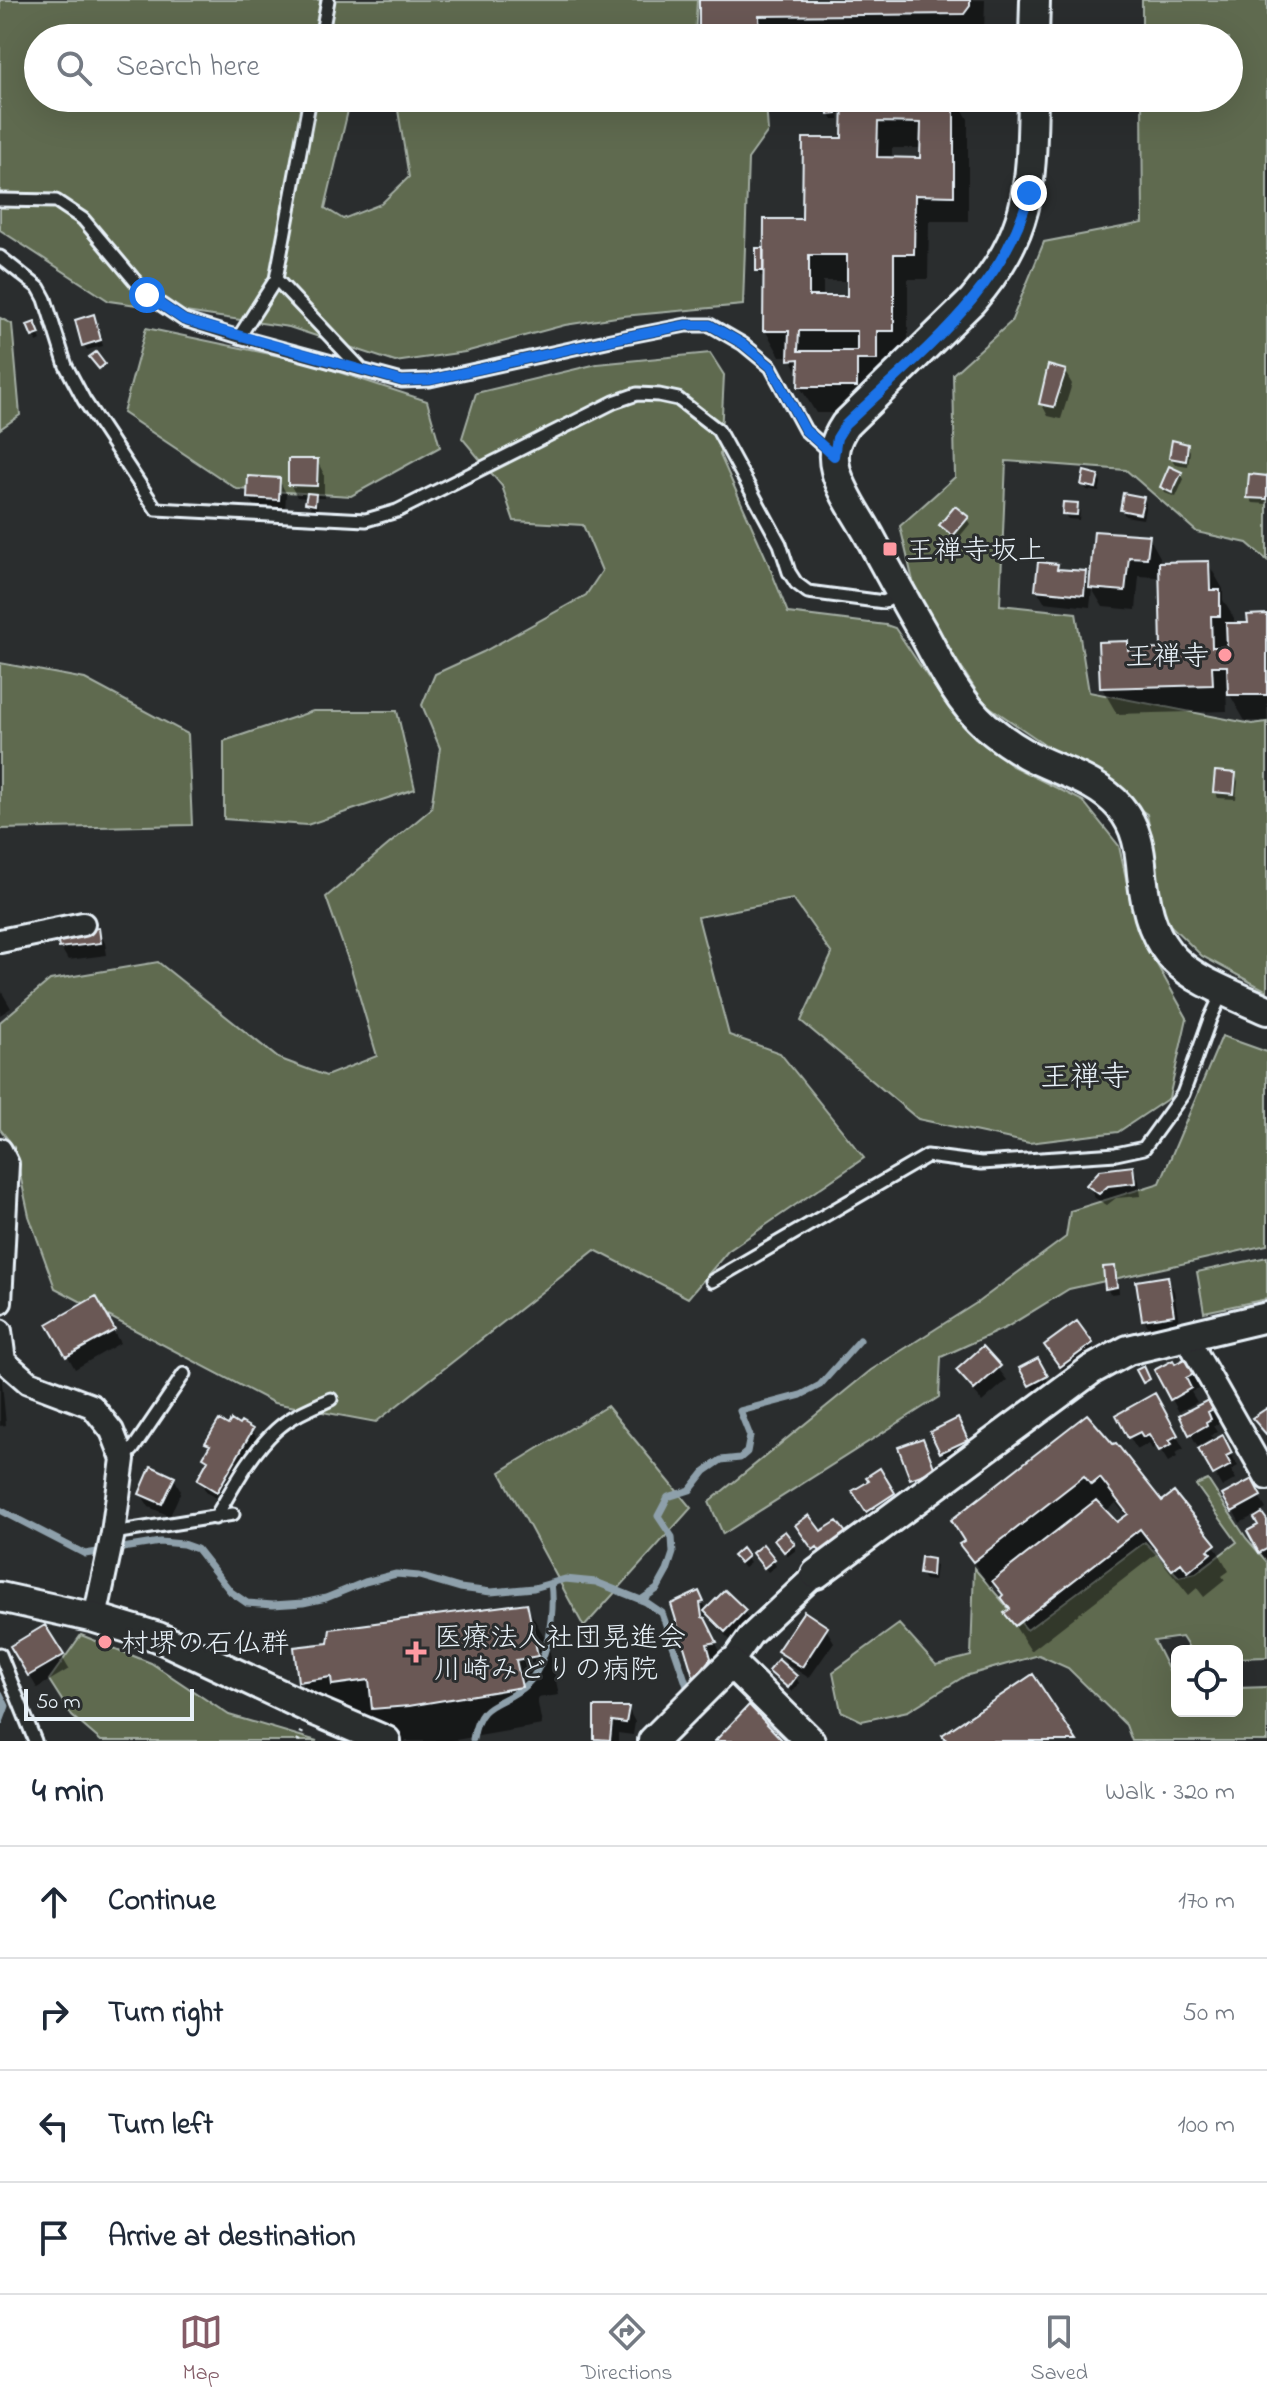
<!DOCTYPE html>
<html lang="en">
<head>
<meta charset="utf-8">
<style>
	body { margin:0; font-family:"Indie Flower","Klee One",sans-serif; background:#f2f2f3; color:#1f2937 }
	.controls { position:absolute; right:24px; bottom:24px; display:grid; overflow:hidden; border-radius:12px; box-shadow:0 8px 32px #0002 }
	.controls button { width:72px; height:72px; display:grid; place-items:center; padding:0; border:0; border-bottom:2px solid #e0e1e3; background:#fff; color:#1f2937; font:40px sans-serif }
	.scale { position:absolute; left:24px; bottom:20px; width:170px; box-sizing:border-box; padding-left:8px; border:4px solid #e8f1f8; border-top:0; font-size:22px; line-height:28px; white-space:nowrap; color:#e8f1f8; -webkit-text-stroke:6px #2a2d2e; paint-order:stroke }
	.stop { position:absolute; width:24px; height:24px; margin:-18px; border:6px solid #1a73e8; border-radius:50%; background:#fff }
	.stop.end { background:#1a73e8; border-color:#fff; box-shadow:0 2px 8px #0008 }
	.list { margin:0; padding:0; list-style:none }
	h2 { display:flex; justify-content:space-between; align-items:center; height:104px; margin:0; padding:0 32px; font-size:34px }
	h2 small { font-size:26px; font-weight:400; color:#747a83 }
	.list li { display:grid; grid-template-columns:52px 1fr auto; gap:24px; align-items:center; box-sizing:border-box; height:112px; padding:0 32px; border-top:2px solid #e0e1e3 }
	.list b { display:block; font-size:30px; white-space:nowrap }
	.list em { font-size:26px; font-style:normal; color:#747a83 }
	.icon { flex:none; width:44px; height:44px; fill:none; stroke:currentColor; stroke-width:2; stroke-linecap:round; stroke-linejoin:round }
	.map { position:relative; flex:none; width:1267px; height:1741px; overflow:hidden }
	.search { position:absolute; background:#fff; box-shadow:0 8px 32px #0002; left:24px; right:24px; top:24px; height:88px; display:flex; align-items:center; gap:20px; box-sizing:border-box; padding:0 28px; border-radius:44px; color:#747a83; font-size:30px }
	.sheet { height:552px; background:#fff }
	nav { display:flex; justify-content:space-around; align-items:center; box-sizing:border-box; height:112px; border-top:2px solid #e0e1e3; background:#fff; font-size:22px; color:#747a83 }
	nav a { display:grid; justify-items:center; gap:4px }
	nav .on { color:#845c67 }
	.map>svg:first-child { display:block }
	.green { fill:#5f6a50; stroke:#a4aea4; stroke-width:2 }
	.shadow { fill:#0007; fill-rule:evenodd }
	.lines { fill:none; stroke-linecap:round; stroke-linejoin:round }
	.stream { stroke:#8ea0ab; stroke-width:7 }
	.building { fill:#6b5954; stroke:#e8f1f8; stroke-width:2; fill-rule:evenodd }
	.service-casing { stroke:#e8f1f8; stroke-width:17 }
	.minor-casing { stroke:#e8f1f8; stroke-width:28 }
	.tertiary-casing { stroke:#e8f1f8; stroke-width:34 }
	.path { stroke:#e8f1f8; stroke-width:4; stroke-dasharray:2 6; stroke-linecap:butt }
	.service { stroke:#2a2d2e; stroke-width:11 }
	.minor { stroke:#2a2d2e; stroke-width:22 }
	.tertiary { stroke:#2a2d2e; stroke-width:28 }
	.route { stroke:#1a73e8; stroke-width:10 }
	.poi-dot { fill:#ff9aa2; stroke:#2a2d2e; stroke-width:3 }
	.labels { text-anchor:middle; stroke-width:6; stroke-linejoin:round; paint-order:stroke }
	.poi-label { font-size:28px; fill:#e8f1f8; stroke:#2a2d2e; text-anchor:start }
	.neighbourhood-label { font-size:30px; fill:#e8f1f8; stroke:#2a2d2e }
</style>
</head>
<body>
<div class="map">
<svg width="1267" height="1741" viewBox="0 0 1267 1741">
	<rect width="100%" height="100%" fill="#2a2d2e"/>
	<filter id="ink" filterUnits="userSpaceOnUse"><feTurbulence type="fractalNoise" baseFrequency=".0125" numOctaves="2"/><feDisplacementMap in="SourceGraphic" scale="16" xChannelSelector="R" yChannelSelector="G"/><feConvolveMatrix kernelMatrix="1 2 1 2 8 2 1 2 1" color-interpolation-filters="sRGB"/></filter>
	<g filter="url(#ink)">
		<!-- green -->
		<path class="green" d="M0 0H697L695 38H38V98H351L325 208 343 219 381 204 409 177 396 98H733L766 103 768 131 748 159 743 305 623 316 565 325 465 352 395 362 289 327 109 301 0 230Z
			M1142 0H1267V560L1247 543 1197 532 1126 470 1006 461 1000 605 1076 613 1089 692 1252 724 1267 722V991L1202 956 1165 920 1147 814 984 703 917 598 900 526 955 477 953 374 1011 322 1044 242 1143 223 1142 98H1229V38H1142Z
			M0 318 12 324 20 415 0 429Z
			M146 328 308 362 427 401 440 447 351 496 237 489 123 413Z
			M710 353 724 375 720 455 766 558 788 613 886 625 895 628 948 707 1012 766 1083 801 1119 846 1137 929 1187 1018 1169 1098 1118 1132 1029 1143 918 1119 801 1021 832 954 793 899 698 917 729 1035 780 1053 864 1158 728 1251 688 1298 595 1250 376 1422 274 1403 55 1288 29 1216 14 1147 0 1129V1022L50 980 158 962 278 1058 326 1076 377 1056 351 968 326 897 431 809 440 748 422 705 435 674 483 652 586 595 602 571 583 525 514 521 502 486 462 438 476 393 597 364Z
			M0 663 85 679 188 734 192 825 0 829Z
			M313 711H397L415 789 307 825 224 819V741Z
			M1222 1036 1267 1052V1245L1069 1289 1007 1327 941 1357 939 1397 723 1534 709 1502 871 1370 978 1302 1066 1237 1070 1211 1160 1183Z
			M1267 1257V1299L1204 1312 1197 1272Z
			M607 1406 691 1508 584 1627 500 1472Z
			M1208 1480 1246 1538 1267 1562V1657L1237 1658V1651H1191L1182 1637 1154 1641 1177 1687V1711H1237V1688L1267 1687V1741H1132L1126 1725 1068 1668 1039 1655 965 1676 908 1711 862 1721 841 1711 833 1672 899 1624 936 1665 971 1656 974 1568 1027 1630 1145 1542 1179 1577 1196 1573 1237 1542 1196 1485Z
			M81 1635 151 1663 229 1715 317 1741H101L72 1716 49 1680Z"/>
		<!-- shadow -->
		<path class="shadow" d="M733 0H985L984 33 980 38H701Z
			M835 98 838 104 839 120H833L830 115Z
			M845 98H956L968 119V221H929L928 279H908V357H891V386L871 413H816L800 387 801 378 790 356H780L765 330V277L761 276 758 271 762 250 765 255 804 221 844 140ZM892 148H922V160L892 159ZM823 281H849V298H823Z
			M96 322 103 346 87 350 84 345Z
			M30 326 37 330 41 340 37 342Z
			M1065 372 1072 384 1061 419 1048 416 1041 403Z
			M1187 445 1190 451 1188 466 1175 464 1171 458Z
			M317 461 324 474V498H316L318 510 311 509 308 498 297 497 290 484Z
			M1180 473 1184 479 1176 497 1165 493 1162 487Z
			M1098 477 1101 483 1099 492 1087 490 1083 484Z
			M1267 478V504L1253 503 1249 497Z
			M279 480 286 493 285 512 256 510 249 497Z
			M1142 498 1146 504 1143 519 1125 516 1122 510Z
			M1076 505 1080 511 1079 520 1068 519 1064 514Z
			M967 519 970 524 956 541 942 525Z
			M1149 537 1160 557 1159 564 1208 563 1223 589V600L1234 618V625H1250L1267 616V721H1245L1226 688 1227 711 1117 714 1102 688 1127 643 1132 652 1163 651 1161 568H1158L1157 577 1139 576 1136 610 1103 607 1092 589 1090 607 1044 602 1037 590 1057 566 1060 571 1085 573 1092 585Z
			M1235 775 1238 781 1236 799 1218 798 1215 792Z
			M98 930 105 943 107 955 68 960 61 948Z
			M0 989 11 1008 0 1015Z
			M1132 1168 1139 1181 1141 1196 1116 1198 1107 1205 1095 1198 1088 1185Z
			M1114 1268 1117 1274 1119 1293 1110 1294 1107 1288Z
			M1167 1278 1174 1291 1180 1328 1151 1332 1144 1319Z
			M95 1299 120 1343 75 1369 50 1324Z
			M1091 1344 1099 1356 1068 1378 1054 1358Z
			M983 1349 1007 1380 982 1402 959 1371Z
			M1037 1361 1049 1383 1034 1391 1022 1369Z
			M1185 1361 1200 1387 1191 1392 1197 1402 1179 1412 1156 1371Z
			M0 1362 6 1425 0 1426Z
			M1154 1396 1184 1449 1175 1453 1177 1457 1168 1462 1158 1446 1152 1449 1149 1443 1137 1450 1118 1416Z
			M1207 1402 1219 1423 1213 1426 1217 1432 1211 1435 1213 1438 1198 1447 1181 1416Z
			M1086 1417 1161 1504 1214 1545 1229 1571 1222 1576 1225 1580 1204 1597 1197 1588 1189 1595 1156 1554 1031 1651 1007 1614 1011 1611 995 1583 990 1587 962 1545ZM1101 1501 1107 1510 1116 1503 1127 1517 1117 1525 1097 1504Z
			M229 1428 252 1430 259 1443 225 1503 207 1493 199 1480 209 1463 205 1457 210 1448 208 1443Z
			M932 1433 964 1434 973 1453 949 1465Z
			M1222 1438 1238 1466 1231 1470 1236 1479 1222 1487 1201 1450Z
			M922 1441 940 1483 919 1491 912 1478Z
			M879 1471 901 1507 875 1523 862 1504 871 1481Z
			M174 1478 181 1491 170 1516 149 1507 141 1494Z
			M1251 1481 1266 1509 1260 1513 1267 1522V1563L1250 1532 1260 1526 1255 1515 1240 1523 1225 1496Z
			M780 1545H793L796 1550 788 1556Z
			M742 1551 750 1563 744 1568 739 1562Z
			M757 1559 773 1560 776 1566 768 1572Z
			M932 1560 936 1566 934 1581 925 1580 921 1574Z
			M698 1594 708 1611H744L752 1624 733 1643 714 1624 705 1609 707 1626 722 1655 713 1657 717 1672 702 1690 695 1678 674 1605Z
			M526 1605 548 1643 559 1695 537 1698 542 1725 450 1741H393L380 1719 356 1722 322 1720 300 1681 330 1645Z
			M45 1628 69 1669 37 1688 13 1647Z
			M826 1629 834 1642 809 1678 787 1664 780 1651Z
			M770 1671 796 1677 799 1683 792 1692Z
			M596 1709H628L635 1722 633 1735 618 1733V1741H598Z"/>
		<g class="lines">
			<!-- stream -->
			<path class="stream" d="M0 1510 85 1554 160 1542 183 1544 197 1549 231 1592 247 1603 273 1605 303 1603 326 1598 365 1582 396 1574 419 1576 460 1588 491 1592 534 1588 565 1579 596 1582 646 1602 662 1613 687 1686
				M641 1600 657 1589 667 1571 673 1553 672 1537 658 1516 668 1497 690 1490 705 1471 721 1460 740 1458 747 1452 750 1436 740 1411 801 1395 820 1385 860 1340
				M0 1694 6 1706 0 1722
				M473 1739C480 1697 502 1708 527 1684 548 1664 555 1611 551 1583"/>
		</g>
		<!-- building -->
		<path class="building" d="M699 0H970V6L964 14 759 16 760 38H699Z
			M827 98H836L837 114 828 115Z
			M843 98H954V196L915 195 914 254H894V331H877V360H857V387H798L799 359 788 360 789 331H763L764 219H802L803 138H842ZM878 122 921 123 920 158 877 157ZM809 255H847V296H809ZM799 331H857V351H798Z
			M756 248H763V271H756Z
			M94 314 101 340 82 346 75 320Z
			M35 322 40 334 32 337 27 325Z
			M96 352 105 364 99 369 89 357Z
			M1048 365 1066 370 1054 407 1039 404Z
			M1172 440 1188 444 1186 461 1169 458Z
			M288 459H318L317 486 288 485Z
			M1169 466 1182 472 1172 493 1160 487Z
			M1084 471 1099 475 1096 488 1081 485Z
			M1249 474 1267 476V499L1247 498Z
			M248 476 280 478 279 500 247 498Z
			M307 493 316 494 315 505 305 503Z
			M1123 493 1144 497 1140 514 1120 510Z
			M1063 502 1078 503 1077 515 1062 514Z
			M955 506 969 517 953 536 939 525Z
			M1094 531 1150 535 1147 558 1129 557 1125 591 1089 588Z
			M1209 561 1210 590H1220V616H1211L1212 647H1227L1226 623H1248L1247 615 1267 614V695H1228L1227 666H1212L1213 685 1100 688 1098 642 1128 641V650L1161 649 1159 562Z
			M1038 562 1058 564 1057 569 1086 571 1084 595 1035 590Z
			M1215 771 1236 773 1234 794 1213 792Z
			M99 928 101 943 59 948 56 933Z
			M1133 1166 1135 1183 1108 1186 1099 1194 1086 1185 1100 1170Z
			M1115 1266 1117 1287 1105 1289 1103 1267Z
			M1168 1276 1174 1315 1142 1320 1136 1281Z
			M96 1296 115 1330 66 1357 47 1324Z
			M1077 1321 1093 1343 1060 1367 1044 1345Z
			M983 1346 1001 1366 974 1390 956 1370Z
			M1038 1358 1048 1376 1029 1386 1019 1368Z
			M1186 1358 1194 1374 1186 1378 1191 1388 1170 1400 1154 1370 1173 1360 1175 1364Z
			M1144 1366 1150 1379 1143 1383 1136 1370Z
			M1155 1393 1178 1435 1169 1440 1172 1444 1159 1451 1149 1434 1143 1437 1140 1432 1128 1438 1116 1415Z
			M1208 1400 1213 1409 1208 1412 1211 1419 1206 1422 1207 1425 1189 1435 1179 1415Z
			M1267 1408V1433L1266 1434 1252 1418Z
			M1087 1414 1113 1444 1116 1443 1162 1501 1174 1492 1216 1544 1208 1550 1211 1553 1188 1572 1181 1563 1172 1570 1140 1529 1015 1626 1004 1613 1010 1609 1001 1597 1003 1595 992 1581 1096 1500 1117 1522 1128 1514 1100 1478 1091 1485 1084 1476 973 1562 959 1544 964 1541 951 1520Z
			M958 1418 968 1440 940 1453 930 1432Z
			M219 1420 228 1425 231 1420 239 1425 241 1422 253 1429 217 1492 197 1480 208 1460 203 1457 210 1445 205 1443Z
			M1223 1435 1232 1453 1226 1456 1231 1465 1213 1475 1198 1449Z
			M923 1438 935 1470 910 1479 898 1447Z
			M151 1466 175 1477 162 1504 139 1494Z
			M880 1468 895 1493 866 1512 852 1491 869 1481 866 1477Z
			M1252 1479 1261 1496 1232 1512 1222 1495Z
			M1262 1513 1267 1520V1549L1259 1553 1247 1531 1258 1525 1254 1518Z
			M809 1515 821 1531 837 1521 847 1534 821 1553 817 1547 813 1550 795 1525Z
			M785 1531 795 1544 784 1552 774 1539Z
			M763 1544 775 1559 764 1568 752 1553Z
			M742 1548 748 1556 740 1563 733 1556Z
			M921 1557 933 1559 932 1576 919 1574Z
			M725 1590 746 1610 725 1632 704 1611Z
			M699 1591 704 1602 700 1603 702 1617 705 1618 717 1642 707 1644 711 1658 694 1679 671 1604Z
			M527 1603 538 1656 516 1660 522 1687 409 1706 372 1709 369 1680 332 1685 331 1677 298 1682 294 1647 328 1643 330 1629Z
			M804 1611 828 1627 802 1667 777 1651Z
			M45 1625 64 1655 28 1676 10 1646Z
			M778 1659 797 1676 788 1688 768 1671Z
			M1033 1674 1077 1741H947L942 1735Z
			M749 1705 783 1741H715Z
			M594 1707H629L626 1723 612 1721 610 1740 594 1739Z"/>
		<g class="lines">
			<!-- service casing -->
			<g class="service-casing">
				<path id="service" d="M321 38 328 0
					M0 200 56 201 83 219 147 295 184 320 239 337 276 279 310 98
					M0 257 39 288 45 299 66 366 84 400 156 509 366 520 397 511 614 402 637 394 659 395 678 399 718 430 780 544 789 572 796 583 808 592 884 602 900 593
					M276 279 361 369
					M239 337 402 381 430 380 620 338 686 325H710L743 344 771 367 805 430 831 453
					M712 1281 927 1156 981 1163 1116 1154 1144 1148 1183 1094 1210 1019 1223 991
					M123 1459 133 1449 184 1374
					M215 1518C233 1488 250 1454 276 1430 292 1415 312 1408 331 1399
					M113 1533 233 1514
					M0 1654 35 1741"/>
			</g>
			<!-- minor casing -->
			<g class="minor-casing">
				<path id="minor" d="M0 941 83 924
					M0 1150 7 1164 0 1302
					M0 1331 4 1361 28 1382 92 1406 112 1431 123 1459 113 1533 95 1618
					M1186 1336 1267 1478
					M731 1663 751 1635 816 1574"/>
			</g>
			<!-- tertiary casing -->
			<g class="tertiary-casing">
				<path id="tertiary" d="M1034 38 1035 0
					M1033 98C1031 185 1032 231 972 301L845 425C835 440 831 453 836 471 842 493 858 515 869 535 887 569 906 603 925 636 942 668 959 702 986 726 998 736 1012 746 1026 754 1057 771 1096 779 1120 807 1137 827 1140 849 1142 874 1151 967 1191 976 1267 1010
					M816 1574 1091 1370 1128 1350 1267 1317
					M0 1597 95 1618 158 1637 311 1709 386 1741
					M653 1741 731 1663 810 1741"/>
			</g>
			<!-- path -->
			<path class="path" d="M298 1741 303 1730"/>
			<!-- service -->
			<use href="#service" class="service"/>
			<!-- minor -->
			<use href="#minor" class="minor"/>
			<!-- tertiary -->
			<use href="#tertiary" class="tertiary"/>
		</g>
	</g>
	<g class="lines" filter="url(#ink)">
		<!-- route -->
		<path class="route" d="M147 295 184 320 402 381 430 380 620 338 686 325H710L743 344 771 367 805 430 834 456 837 438 845 425C915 357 1005 291 1029 193"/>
	</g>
	<!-- markers -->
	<g class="poi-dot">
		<rect x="882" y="541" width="16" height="16" rx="4"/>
		<circle cx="1225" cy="655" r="8"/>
		<circle cx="105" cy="1642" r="8"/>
		<path d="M412 1640h8v8h8v8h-8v8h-8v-8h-8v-8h8z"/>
	</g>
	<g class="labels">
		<!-- poi labels -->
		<g class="poi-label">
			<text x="906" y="559">王禅寺坂上</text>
			<text x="1209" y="665" text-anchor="end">王禅寺</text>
			<text x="434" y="1646">医療法人社団晃進会<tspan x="434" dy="32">川崎みどりの病院</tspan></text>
			<text x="121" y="1652">村堺の石仏群</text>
		</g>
		<!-- neighbourhood labels -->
		<g class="neighbourhood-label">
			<text x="1085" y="1086">王禅寺</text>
		</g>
	</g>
</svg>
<div class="controls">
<button><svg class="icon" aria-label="locate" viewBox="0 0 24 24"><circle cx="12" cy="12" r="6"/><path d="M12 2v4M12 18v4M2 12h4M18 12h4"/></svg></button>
</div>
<div class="scale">50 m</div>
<div class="stop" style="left:147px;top:295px"></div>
<div class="stop end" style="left:1029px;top:193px"></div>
<div class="search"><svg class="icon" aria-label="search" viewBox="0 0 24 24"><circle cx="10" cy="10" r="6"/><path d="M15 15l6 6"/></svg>Search here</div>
</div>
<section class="sheet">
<h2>4 min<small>Walk · 320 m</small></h2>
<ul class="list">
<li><svg class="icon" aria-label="ahead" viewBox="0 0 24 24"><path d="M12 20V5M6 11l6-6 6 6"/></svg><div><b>Continue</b></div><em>170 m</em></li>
<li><svg class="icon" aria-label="right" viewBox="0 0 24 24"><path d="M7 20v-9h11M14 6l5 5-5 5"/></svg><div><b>Turn right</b></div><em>50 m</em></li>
<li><svg class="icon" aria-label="left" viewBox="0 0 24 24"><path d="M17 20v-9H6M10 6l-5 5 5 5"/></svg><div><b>Turn left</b></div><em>100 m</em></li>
<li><svg class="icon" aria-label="arrive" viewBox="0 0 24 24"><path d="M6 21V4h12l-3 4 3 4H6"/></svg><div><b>Arrive at destination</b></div></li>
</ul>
</section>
<nav>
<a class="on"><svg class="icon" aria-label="map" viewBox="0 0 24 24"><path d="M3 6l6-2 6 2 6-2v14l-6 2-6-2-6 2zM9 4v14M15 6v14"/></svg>Map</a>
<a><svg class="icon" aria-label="directions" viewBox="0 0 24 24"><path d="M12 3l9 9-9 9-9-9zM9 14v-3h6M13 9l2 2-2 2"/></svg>Directions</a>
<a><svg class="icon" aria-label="saved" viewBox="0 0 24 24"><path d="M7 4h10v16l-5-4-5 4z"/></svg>Saved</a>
</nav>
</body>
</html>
